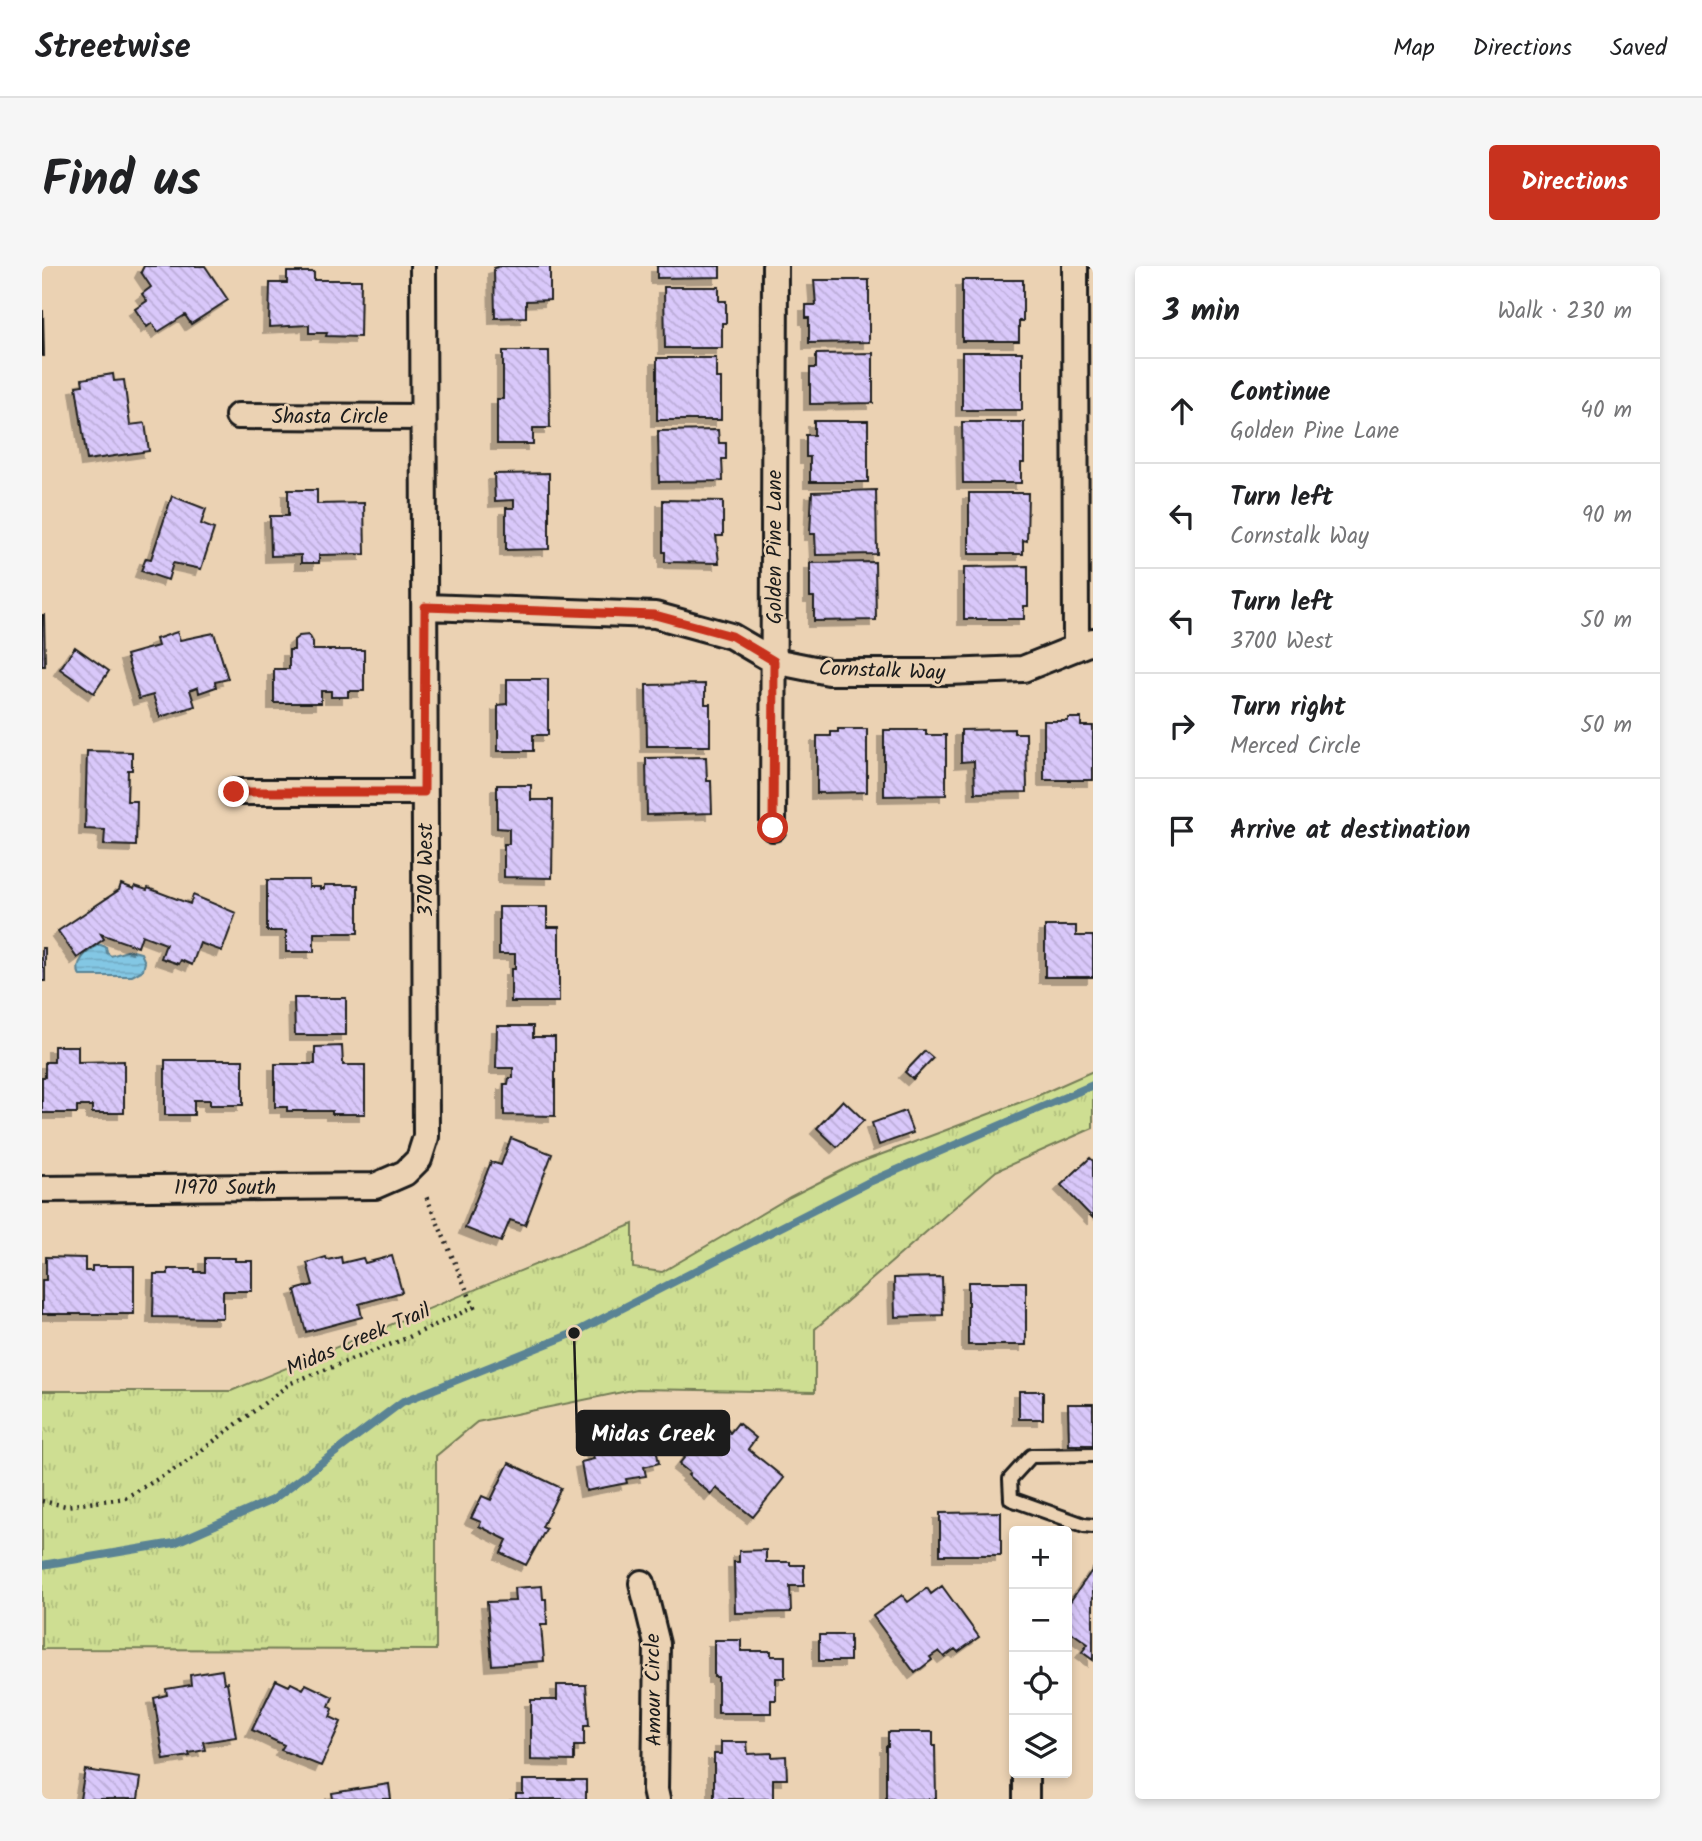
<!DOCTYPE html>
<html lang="en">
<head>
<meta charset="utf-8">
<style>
	body { margin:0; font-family:Kalam,sans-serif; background:#f6f6f6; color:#202124 }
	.controls { position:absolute; right:21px; bottom:21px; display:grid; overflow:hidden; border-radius:7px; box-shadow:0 4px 10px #0003 }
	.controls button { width:63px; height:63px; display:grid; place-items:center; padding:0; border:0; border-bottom:2px solid #e0e0e0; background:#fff; color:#202124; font:35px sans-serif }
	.stop { position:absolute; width:21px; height:21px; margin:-16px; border:5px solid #c8321e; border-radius:50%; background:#fff }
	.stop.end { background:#c8321e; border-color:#fff; box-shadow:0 2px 7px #0008 }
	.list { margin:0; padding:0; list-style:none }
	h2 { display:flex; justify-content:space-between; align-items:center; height:91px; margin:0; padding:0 28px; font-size:30px }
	h2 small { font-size:23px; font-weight:400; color:#757577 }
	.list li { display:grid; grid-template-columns:46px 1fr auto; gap:21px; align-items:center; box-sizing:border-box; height:105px; padding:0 28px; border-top:2px solid #e0e0e0 }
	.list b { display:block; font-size:26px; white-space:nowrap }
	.list p { margin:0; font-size:23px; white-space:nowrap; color:#757577 }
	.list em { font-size:23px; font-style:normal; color:#757577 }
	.icon { flex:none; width:38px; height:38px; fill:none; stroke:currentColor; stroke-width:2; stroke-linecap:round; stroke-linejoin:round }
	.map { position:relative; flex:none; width:1051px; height:1533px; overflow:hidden; border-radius:7px }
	header { display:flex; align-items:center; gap:42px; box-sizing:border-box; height:98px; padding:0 35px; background:#fff; border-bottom:2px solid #e0e0e0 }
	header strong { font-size:33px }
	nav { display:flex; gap:38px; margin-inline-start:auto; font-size:24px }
	.intro { display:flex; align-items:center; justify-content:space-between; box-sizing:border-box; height:168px; padding:0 42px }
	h1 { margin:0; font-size:49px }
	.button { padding:18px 32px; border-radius:7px; background:#c8321e; color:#fff; font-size:24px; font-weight:700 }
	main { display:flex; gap:42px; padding:0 42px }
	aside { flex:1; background:#fff; border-radius:7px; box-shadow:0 4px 10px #0003 }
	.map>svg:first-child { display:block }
	.grass { fill:url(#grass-tufts); stroke:#757d57; stroke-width:2 }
	.water { fill:url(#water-rules); stroke:#5a8394; stroke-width:2 }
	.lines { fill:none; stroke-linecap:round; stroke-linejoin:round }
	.stream { stroke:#5a8394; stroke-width:8 }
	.building { fill:url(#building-back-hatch); stroke:#1c1c1c; stroke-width:2; filter:url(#shadow) }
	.service-casing { stroke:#1c1c1c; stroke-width:18 }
	.minor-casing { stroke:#1c1c1c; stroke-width:30 }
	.path { stroke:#1c1c1c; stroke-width:4.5; stroke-dasharray:2 5; stroke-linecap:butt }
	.service { stroke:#ebd2b3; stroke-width:12 }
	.minor { stroke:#ebd2b3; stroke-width:24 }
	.route { stroke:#c8321e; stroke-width:9 }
	.labels { text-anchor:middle; stroke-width:5; stroke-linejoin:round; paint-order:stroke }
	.street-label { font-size:21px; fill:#1c1c1c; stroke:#ebd2b3 }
	.leader { fill:none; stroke:#1c1c1c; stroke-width:2.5 }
	.callout-dot { fill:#1c1c1c; stroke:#ebd2b3; stroke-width:2.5 }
	.callout { fill:#1c1c1c; stroke:#1c1c1c; stroke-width:2.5 }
	.callout-label { font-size:23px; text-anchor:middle; font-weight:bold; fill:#fff }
</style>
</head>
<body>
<header>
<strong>Streetwise</strong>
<nav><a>Map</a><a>Directions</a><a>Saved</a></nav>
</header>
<div class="intro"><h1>Find us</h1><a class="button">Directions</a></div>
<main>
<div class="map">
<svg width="1051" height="1533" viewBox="0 0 1051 1533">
	<defs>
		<pattern id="grass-tufts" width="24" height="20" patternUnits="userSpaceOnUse" patternTransform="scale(1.75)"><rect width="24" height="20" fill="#cede92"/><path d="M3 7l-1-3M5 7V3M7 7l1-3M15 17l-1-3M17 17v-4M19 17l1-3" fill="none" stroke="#b0be7d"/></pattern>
		<pattern id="water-rules" width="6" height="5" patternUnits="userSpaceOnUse" patternTransform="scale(1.75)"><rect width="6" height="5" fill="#83c7e4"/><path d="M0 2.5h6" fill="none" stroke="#71aac3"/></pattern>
		<pattern id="building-back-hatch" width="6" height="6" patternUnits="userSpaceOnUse" patternTransform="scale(1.75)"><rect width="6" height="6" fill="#d9c8fa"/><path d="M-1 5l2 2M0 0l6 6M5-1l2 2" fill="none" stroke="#baabd6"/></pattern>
		<filter id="shadow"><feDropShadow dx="-6" dy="6" stdDeviation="0" flood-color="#0004"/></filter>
	</defs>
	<rect width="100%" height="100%" fill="#ebd2b3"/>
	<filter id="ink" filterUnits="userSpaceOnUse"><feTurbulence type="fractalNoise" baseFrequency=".0143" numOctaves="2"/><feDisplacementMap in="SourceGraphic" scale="14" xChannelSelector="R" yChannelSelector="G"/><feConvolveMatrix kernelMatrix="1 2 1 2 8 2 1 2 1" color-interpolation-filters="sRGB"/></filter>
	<g filter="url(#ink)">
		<!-- grass -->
		<path class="grass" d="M1051 805V862L954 905 773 1063V1126L595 1123 435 1156 394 1190V1384L0 1383V1125H189L591 958V1002L620 1006 748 931 811 899 995 830Z"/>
		<!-- water -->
		<path class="water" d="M56 678 64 681 65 687 69 690 88 684 99 687 103 696 101 704 90 710H38C31 697 46 684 56 678Z"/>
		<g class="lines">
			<!-- stream -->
			<path class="stream" d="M0 1299 132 1277 230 1234 360 1136 532 1067 825 917 1051 819"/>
		</g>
		<!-- building -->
		<path class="building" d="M102 0H163L186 34 149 58 143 49 116 66 110 57 105 61 93 43 105 35 100 28 109 21 99 6Z
			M459 0H508V34L484 35V51L453 52 452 2Z
			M615 0H678V11L615 12Z
			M245 6H272V14H319L318 71 284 70 285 67H267V59L227 61 228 17H245Z
			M772 14H827V76L767 77V52H764V39H774Z
			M920 14H981V55H977V75H920Z
			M622 21H677V35H684V57H680V82H623Z
			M0 45H1L2 90H0Z
			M461 85H507L508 162H491V178H455V133H461Z
			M920 86H980V144H920Z
			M831 87V137L768 138V102H774V88Z
			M615 92H674V112H679V154H615Z
			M71 108 72 115 82 114 88 159 103 157 107 185 45 194 34 120 41 119 40 113Z
			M772 155H826V216H768V191H764V169H772Z
			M920 156H982V197H979V217H921Z
			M676 164 677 177H684V193H680L681 215 617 216 616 165Z
			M507 207V283L464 284V242H472V234L453 235 452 208Z
			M246 224H275V238L322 237 323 288 277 289V297H259V289L229 290 228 250H246Z
			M834 224 835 288 774 289 773 268H768L770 226Z
			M927 227H986L985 275 981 274V288H927Z
			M130 230 164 243 159 258 172 263 159 303 131 297 126 314 99 305 104 292 109 293Z
			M621 234 681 235V270H674L677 297 623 296V286H621Z
			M833 296 834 354 772 355V331H768V297Z
			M986 300V340H982V353H922V301Z
			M0 349H2L3 400H0Z
			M135 366 138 374 172 367 186 413 173 416 174 421 157 427 156 421 148 424 153 440 118 451 111 429 97 433 84 389 116 380 114 373Z
			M267 369 271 376V384H322V425H306V431H289V425H279V437H232V403H247V384H252V374L257 370Z
			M33 381 67 405 52 427 18 403Z
			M465 413H506V469H491V485H456V439L465 438Z
			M663 418V438H668V480H605L604 419Z
			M1026 452H1039V460H1051V514H1002V455H1026Z
			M796 463H825V526L775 527V470H789V466H796Z
			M972 463V467H984L985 526 933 527 932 495 919 496V464Z
			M842 464H884V469H904V529L842 530Z
			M45 485 90 486V504H86L85 535H95L94 580 62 579 63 564 43 563Z
			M664 491 665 515H669L670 547 605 549 604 492Z
			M455 519H489V534H511L510 612 462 611V578H467V563L455 562Z
			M225 614H267V621H278V623H282V619H316V667H272V686H244V665H225Z
			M79 618 92 623 93 620 105 624 106 622 148 638 151 629 194 647 180 685 158 677 150 699 139 694 137 698 119 692 124 678 100 669 96 681 59 668 62 673 35 692 16 665 77 624Z
			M457 641H505V661H517V736H469V703H473V688H457Z
			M1003 660H1034V670H1051V711H1003Z
			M0 682H3V715H0Z
			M252 732H304V769H253Z
			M455 760H491V771H513V850L462 849V818H466L467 812H471V802H454Z
			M12 780H36V796L82 795V847H50V840H35V847H0V811H3V796H12Z
			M300 780 301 799H323V848H290V845H245V841H233V798H273V781Z
			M883 785 891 792 871 813 863 806Z
			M123 794H201V839H168V834H152V849H123Z
			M801 834 822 854 795 881 775 862Z
			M863 845 871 867 837 879 830 857Z
			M469 872 510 888 483 959 468 954 459 976 423 962 449 896 459 899Z
			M1048 892 1051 895V952L1019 919Z
			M350 990 360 1026 317 1038 320 1051 264 1066 253 1024 271 1019 265 997 284 991 285 994 299 991 300 997 321 992 323 997Z
			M4 991 43 992V1005H50V1000H92V1048H0V1014H4Z
			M163 992H193V995H210V1025H181V1052L111 1051 112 1008H126V1003H153V1006H163Z
			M900 1011 901 1049 853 1051 852 1012Z
			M926 1016H984V1079H926Z
			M977 1125H1001V1153H977Z
			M1026 1138H1051V1179H1027Z
			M608 1154 617 1197 602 1201 604 1210 584 1213 585 1217 544 1225 539 1196 552 1193 546 1165Z
			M696 1157 714 1172 706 1183 742 1212 711 1251 674 1222 669 1228 646 1209 648 1207 637 1198 656 1175 669 1186 686 1164 688 1167Z
			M467 1197 519 1222 500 1261 504 1263 484 1299 459 1287 465 1274 437 1260 439 1256 429 1252 440 1230 449 1234Z
			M959 1246V1289H898V1247Z
			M724 1284V1296H748V1299H762V1320H748L749 1346 693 1347 692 1296H697V1285Z
			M1051 1303V1394L1040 1386 1046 1378 1025 1363V1340Z
			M500 1320 501 1333H504L505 1359H499L502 1395 450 1399 445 1336 473 1335 472 1322Z
			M900 1320 937 1371 916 1386 913 1383 902 1391 897 1385 888 1391 890 1394 873 1407 831 1350 860 1329 866 1336 885 1322 889 1328Z
			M777 1369H808V1395H777Z
			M672 1374H699V1385H729V1390H743V1412H734V1434H729V1447H676V1411H672Z
			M180 1404 182 1417 185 1416 194 1471 161 1476 163 1484 147 1487 148 1490 122 1494 112 1432 125 1429 124 1423 149 1419 148 1409Z
			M234 1414 247 1420 249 1417 261 1423 264 1418 291 1431 287 1440 291 1443 288 1451 299 1456 279 1500 239 1484 242 1479 210 1464Z
			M515 1419H544L547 1460H542V1480H532V1495L489 1494V1434H515Z
			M846 1466H891V1480H893L894 1533H844V1480H846Z
			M679 1476H705L706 1488 730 1487V1491L744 1490 745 1513H731V1533H672V1488H679Z
			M43 1504 99 1512 96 1533H38Z
			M481 1514H544V1533H474V1528H481Z
			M347 1518 349 1533H291L290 1527Z"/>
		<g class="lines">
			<!-- service casing -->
			<g class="service-casing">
				<path id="service" d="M1051 1189 989 1190 968 1213 969 1233 1042 1259 1051 1260"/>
			</g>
			<!-- minor casing -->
			<g class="minor-casing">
				<path id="minor" d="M1033 0 1034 382
					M196 150 380 151
					M383 341 613 349 689 370 732 395 787 406H905L981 403 1051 375
					M192 526H382
					M731 562 733 0
					M0 923 333 920 363 907 377 893 384 871 381 0
					M600 1317 615 1378 613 1524 615 1533
					M984 1507V1533"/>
			</g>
			<!-- path -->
			<path class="path" d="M0 1235 24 1240 83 1232 143 1197 249 1117 365 1072 432 1041 384 930"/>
			<!-- service -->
			<use href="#service" class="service"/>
			<!-- minor -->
			<use href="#minor" class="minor"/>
		</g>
	</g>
	<g class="lines" filter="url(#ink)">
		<!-- route -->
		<path class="route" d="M192 526H382L383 341 613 349 690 370 732 395 731 562"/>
	</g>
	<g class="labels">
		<!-- street labels -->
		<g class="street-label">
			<text x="288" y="157">Shasta Circle</text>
			<text transform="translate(732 281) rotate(-90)" y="7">Golden Pine Lane</text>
			<text transform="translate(840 404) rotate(2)" y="7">Cornstalk Way</text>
			<text transform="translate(383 604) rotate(-90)" y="7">3700 West</text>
			<text x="183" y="928">11970 South</text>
			<text transform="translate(316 1073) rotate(-23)" y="7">Midas Creek Trail</text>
			<text transform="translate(611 1424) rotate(-91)" y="7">Amour Circle</text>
		</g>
	</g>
	<!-- callouts -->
	<path class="leader" d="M532 1067L535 1167"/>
	<circle class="callout-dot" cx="532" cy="1067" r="7"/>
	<rect class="callout" x="535" y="1145" width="152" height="44" rx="7"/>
	<g class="callout-label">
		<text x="611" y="1175">Midas Creek</text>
	</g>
</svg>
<div class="controls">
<button>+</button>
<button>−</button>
<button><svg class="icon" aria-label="locate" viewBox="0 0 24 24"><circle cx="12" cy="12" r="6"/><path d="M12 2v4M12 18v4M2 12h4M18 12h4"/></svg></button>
<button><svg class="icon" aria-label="layers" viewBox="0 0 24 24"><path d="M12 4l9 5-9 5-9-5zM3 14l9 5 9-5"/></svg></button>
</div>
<div class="stop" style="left:731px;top:562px"></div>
<div class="stop end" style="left:192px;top:526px"></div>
</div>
<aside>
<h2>3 min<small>Walk · 230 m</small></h2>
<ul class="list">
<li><svg class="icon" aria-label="ahead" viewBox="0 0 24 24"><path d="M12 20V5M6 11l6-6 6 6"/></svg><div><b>Continue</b><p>Golden Pine Lane</p></div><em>40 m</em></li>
<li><svg class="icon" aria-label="left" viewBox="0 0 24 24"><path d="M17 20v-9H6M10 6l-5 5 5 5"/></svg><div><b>Turn left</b><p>Cornstalk Way</p></div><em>90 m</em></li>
<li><svg class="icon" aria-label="left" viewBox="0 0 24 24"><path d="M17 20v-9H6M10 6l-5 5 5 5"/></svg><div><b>Turn left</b><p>3700 West</p></div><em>50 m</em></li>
<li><svg class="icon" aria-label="right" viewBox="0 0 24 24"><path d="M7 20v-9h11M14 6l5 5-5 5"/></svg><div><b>Turn right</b><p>Merced Circle</p></div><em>50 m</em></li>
<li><svg class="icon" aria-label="arrive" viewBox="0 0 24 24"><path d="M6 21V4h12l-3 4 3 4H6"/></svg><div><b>Arrive at destination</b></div></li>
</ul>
</aside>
</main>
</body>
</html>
